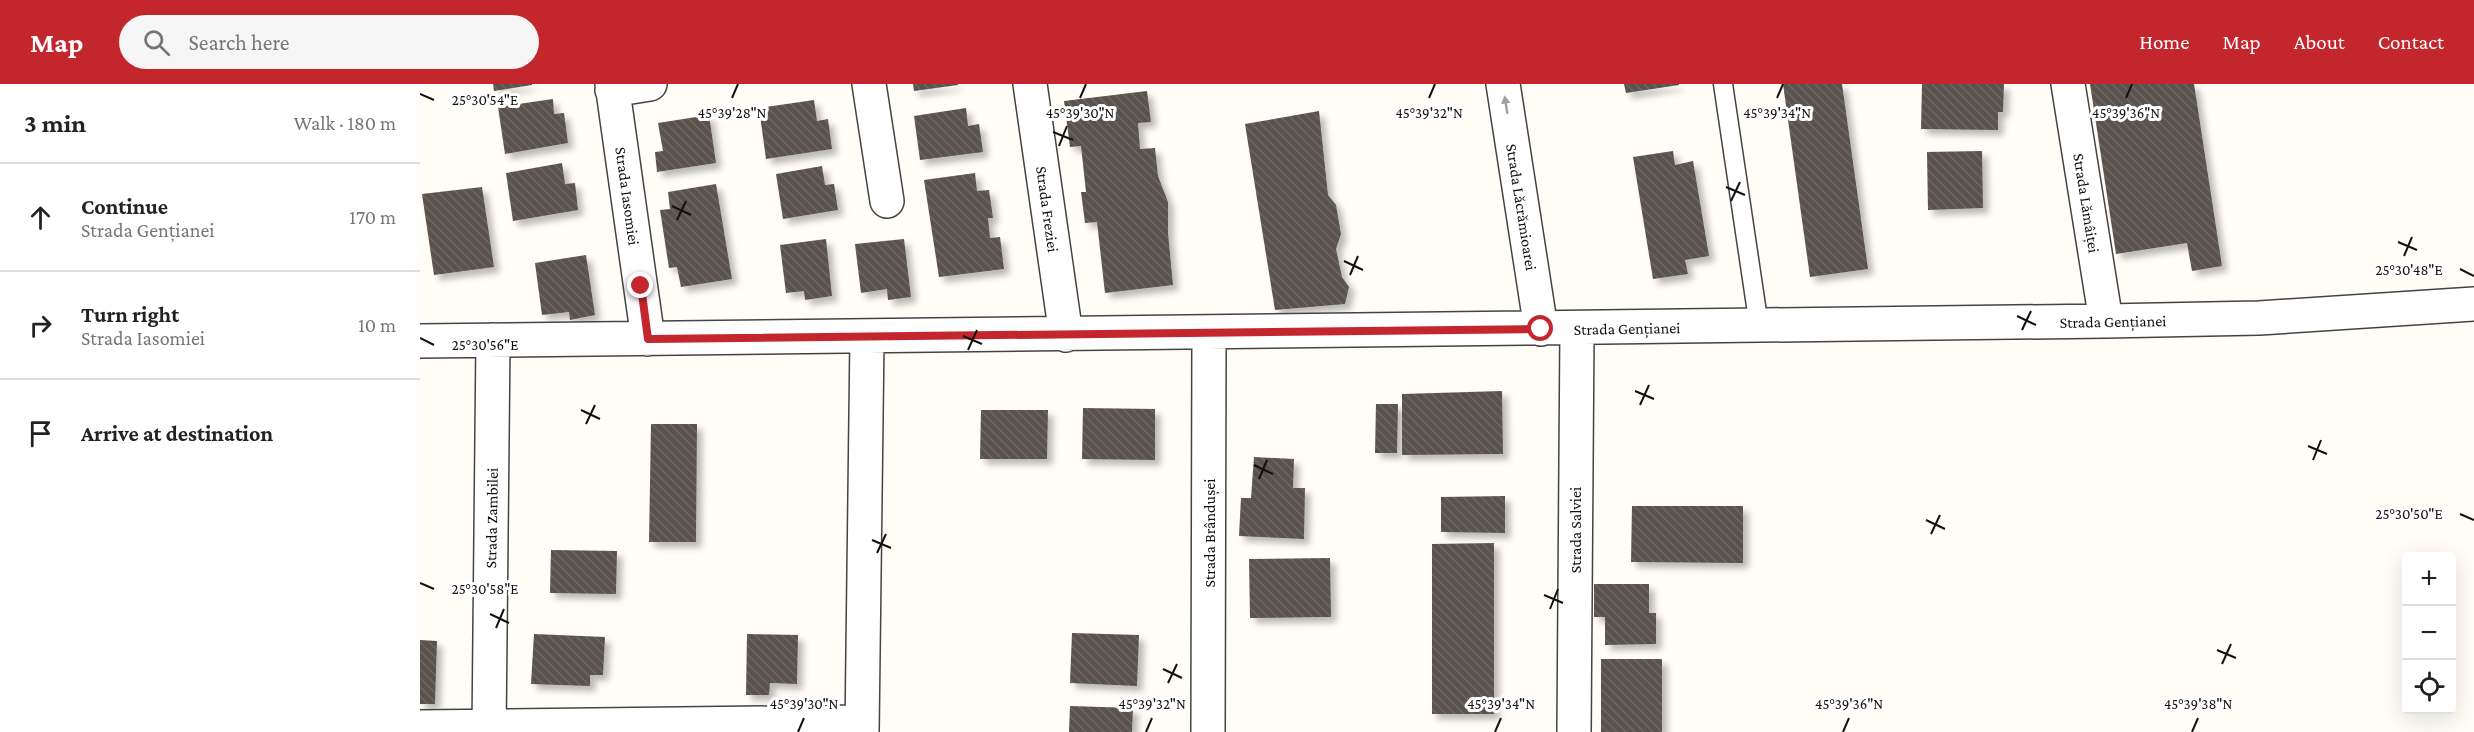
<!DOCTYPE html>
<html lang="en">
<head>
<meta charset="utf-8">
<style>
	body { margin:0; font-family:"Crimson Pro",serif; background:#f6f6f6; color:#222 }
	.controls { position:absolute; right:18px; bottom:18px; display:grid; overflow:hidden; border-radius:6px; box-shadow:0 6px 24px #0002 }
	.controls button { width:54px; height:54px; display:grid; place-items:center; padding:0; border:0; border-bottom:2px solid #e0e0e0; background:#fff; color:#222; font:30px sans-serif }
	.stop { position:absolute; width:18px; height:18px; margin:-14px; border:4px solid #c4262e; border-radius:50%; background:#fff }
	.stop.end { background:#c4262e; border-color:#fff; box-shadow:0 2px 6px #0008 }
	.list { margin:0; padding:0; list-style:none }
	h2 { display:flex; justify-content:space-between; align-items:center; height:78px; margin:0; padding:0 24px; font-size:26px }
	h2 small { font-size:20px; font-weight:400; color:#767676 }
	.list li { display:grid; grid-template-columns:39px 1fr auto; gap:18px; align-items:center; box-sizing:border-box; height:108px; padding:0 24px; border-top:2px solid #e0e0e0 }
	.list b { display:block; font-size:22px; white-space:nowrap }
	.list p { margin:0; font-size:20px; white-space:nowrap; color:#767676 }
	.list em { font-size:20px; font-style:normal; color:#767676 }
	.icon { flex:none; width:33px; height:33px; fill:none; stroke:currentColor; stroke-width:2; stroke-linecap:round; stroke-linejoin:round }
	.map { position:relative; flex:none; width:2054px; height:648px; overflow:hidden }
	header { display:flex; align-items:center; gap:36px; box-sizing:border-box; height:84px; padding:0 30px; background:#c4262e; color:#fff }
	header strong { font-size:28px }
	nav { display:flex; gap:33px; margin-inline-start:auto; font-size:21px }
	.search { width:420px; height:54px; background:#f6f6f6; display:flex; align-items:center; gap:15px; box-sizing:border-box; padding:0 21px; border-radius:33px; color:#767676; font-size:22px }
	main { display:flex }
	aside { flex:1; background:#fff }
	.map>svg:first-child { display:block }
	.building { fill:url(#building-back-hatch); filter:url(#shadow) }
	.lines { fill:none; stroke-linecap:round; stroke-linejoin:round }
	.lane-casing { stroke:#444; stroke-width:21 }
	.street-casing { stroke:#444; stroke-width:36 }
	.lane { stroke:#fff; stroke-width:18 }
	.street { stroke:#fff; stroke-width:33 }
	.oneway { fill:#a0a0a0 }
	.route { stroke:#c4262e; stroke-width:8 }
	.ticks { fill:none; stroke:#111; stroke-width:2 }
	.labels { text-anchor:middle; stroke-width:6; stroke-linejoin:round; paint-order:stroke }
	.street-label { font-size:16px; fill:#111; stroke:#fff }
	.ticks-label { font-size:15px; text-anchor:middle; fill:#111; stroke:#fff; stroke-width:6; stroke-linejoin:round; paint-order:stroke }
</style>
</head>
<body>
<header>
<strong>Map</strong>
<div class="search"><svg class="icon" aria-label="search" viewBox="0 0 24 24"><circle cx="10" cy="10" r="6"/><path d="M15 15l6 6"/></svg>Search here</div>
<nav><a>Home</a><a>Map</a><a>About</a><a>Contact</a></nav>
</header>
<main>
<aside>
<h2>3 min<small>Walk · 180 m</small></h2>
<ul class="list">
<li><svg class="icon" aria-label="ahead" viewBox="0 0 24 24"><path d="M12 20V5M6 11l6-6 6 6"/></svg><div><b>Continue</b><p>Strada Gențianei</p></div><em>170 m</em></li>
<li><svg class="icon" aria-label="right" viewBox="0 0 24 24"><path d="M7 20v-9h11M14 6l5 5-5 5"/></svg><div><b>Turn right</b><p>Strada Iasomiei</p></div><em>10 m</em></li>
<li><svg class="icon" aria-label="arrive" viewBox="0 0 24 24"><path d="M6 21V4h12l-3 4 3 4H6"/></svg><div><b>Arrive at destination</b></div></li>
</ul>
</aside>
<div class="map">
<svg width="2054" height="648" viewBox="0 0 2054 648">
	<defs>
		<pattern id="building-back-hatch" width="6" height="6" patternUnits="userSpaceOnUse" patternTransform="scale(1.5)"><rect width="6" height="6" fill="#5a524d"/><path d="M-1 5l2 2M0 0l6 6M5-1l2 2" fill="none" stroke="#6d6662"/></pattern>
		<filter id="shadow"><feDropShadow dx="5.5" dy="5.5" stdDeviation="3" flood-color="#0004"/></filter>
	</defs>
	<rect width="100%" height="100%" fill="#fffdf5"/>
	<!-- building -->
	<path class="building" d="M73 0H112V1L74 7Z
		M493 0H538V1L494 7Z
		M1204 0H1259V1L1206 9Z
		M1363 0H1422L1448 185 1390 193Z
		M1502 0H1584L1583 28H1578V46L1501 45Z
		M1670 0H1774L1802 182 1772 187 1767 159 1696 170Z
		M727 7 731 38 718 39 720 65 735 64 738 92 748 118V149L753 201 685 209 677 138 665 139 661 108H666L661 62 650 63 644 17Z
		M133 15 134 30 144 29 148 59 85 70 78 23Z
		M394 16 397 37 408 35 412 65 346 75 339 24Z
		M546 24 548 42 559 40 563 68 500 76 494 32Z
		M899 27 908 111 916 121 921 150 916 165 922 193 929 203 925 220 855 226 825 40Z
		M289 31 296 79 237 88 235 68 243 67 238 39Z
		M1253 67 1255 81 1273 77 1289 172 1265 176 1268 190 1233 195 1213 73Z
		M1562 67 1563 124 1508 126 1507 68Z
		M142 79 145 100 155 99 158 126 93 137 86 89Z
		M402 82 405 101 414 100 418 126 363 135 356 90Z
		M555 89 557 107 569 106 573 134H568L570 154 580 153 584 185 519 193 504 96Z
		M296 100 312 195 261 203 257 183 249 184 240 126 250 125 248 108Z
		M62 103 74 183 14 191 2 110Z
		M406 155 412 212 385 216 384 207 366 209 360 161Z
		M484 155 491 213 468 216 467 205 441 209 435 160Z
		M166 171 175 231 150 236 149 228 122 231 115 179Z
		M1082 307 1083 370 982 371V310Z
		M956 320H978L977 369H955Z
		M663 324 735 325V376L662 375Z
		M561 326H628L627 375H560Z
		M231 340H277L276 458H229Z
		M834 373 874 375 873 404H885L884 455 819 452 821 414H831Z
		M1085 412V449L1021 448V413Z
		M1212 422H1323V479L1211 478Z
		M1074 459V630H1012V460Z
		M131 466 197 467 196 510 130 509Z
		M910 474 911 533 830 534 829 475Z
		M1174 500H1229V529H1236V560L1185 561V533H1174Z
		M652 549 719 551 717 602 650 599Z
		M114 550 185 553 183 591H170V602L111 600Z
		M327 550 378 551 377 600 350 599 349 611H326Z
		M0 556 17 557 15 620H0Z
		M1181 575H1242V648H1181Z
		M650 622 713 624 712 648H649Z"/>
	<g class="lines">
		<!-- lane casing -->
		<g class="lane-casing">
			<path id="lane" d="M1303 0 1339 242"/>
		</g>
		<!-- street casing -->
		<g class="street-casing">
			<path id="street" d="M192 0 228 255
				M449 0 467 117
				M610 0 646 251
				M1083 0 1121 245
				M1648 0 1686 237
				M192 6 230 0
				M0 257 1686 237 1839 234 2054 220
				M0 643 442 638
				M69 648 73 256
				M442 648 447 253
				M788 648 789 250
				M1154 648 1157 245"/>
		</g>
		<!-- lane -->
		<use href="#lane" class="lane"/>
		<!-- street -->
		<use href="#street" class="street"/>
	</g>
	<!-- one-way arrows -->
	<defs><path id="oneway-solid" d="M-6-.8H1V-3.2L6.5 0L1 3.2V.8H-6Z" transform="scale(1.5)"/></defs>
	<use class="oneway" href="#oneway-solid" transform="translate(1086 21) rotate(-99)"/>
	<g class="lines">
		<!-- route -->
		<path class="route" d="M221 202 228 255 1121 245"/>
	</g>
	<!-- ticks -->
	<path class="ticks" d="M0 10 14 16M312 14 318 0M660 14 666 0M1009 14 1015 0M1357 14 1363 0M1706 14 1712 0M633 48 653 56M639 62 647 42M1306 103 1325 111M1311 117 1320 98M252 122 271 131M257 136 266 117M1978 158 1997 166M1984 172 1992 153M924 177 943 186M2040 185 2054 192M930 191 938 172M1597 232 1616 241M1602 246 1611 227M543 252 562 260M0 254 14 261M548 266 557 246M1215 307 1234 315M1220 321 1229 301M161 326 180 335M166 340 175 321M1888 362 1907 370M1893 376 1901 356M834 381 853 390M839 395 847 376M2040 430 2054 436M1506 436 1525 445M1511 450 1520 431M452 456 471 464M457 469 466 450M0 499 14 505M1124 511 1143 519M1130 525 1138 505M70 530 89 539M76 544 84 525M1797 566 1816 574M1802 580 1811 560M743 585 762 594M748 599 757 580M378 648 384 634M726 648 732 634M1075 648 1081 634M1423 648 1429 634M1772 648 1778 634"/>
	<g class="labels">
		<!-- street labels -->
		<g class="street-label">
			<text transform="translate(208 112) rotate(82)" y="6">Strada Iasomiei</text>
			<text transform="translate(1667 119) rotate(81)" y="6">Strada Lămâiței</text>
			<text transform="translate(1102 123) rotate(81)" y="6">Strada Lăcrămioarei</text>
			<text transform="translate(628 125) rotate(82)" y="6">Strada Freziei</text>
			<text transform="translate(1693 237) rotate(-1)" y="6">Strada Gențianei</text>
			<text transform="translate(1207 244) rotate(-1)" y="6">Strada Gențianei</text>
			<text transform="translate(71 434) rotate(-89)" y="6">Strada Zambilei</text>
			<text transform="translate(1155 446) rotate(-90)" y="6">Strada Salviei</text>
			<text transform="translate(789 449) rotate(-90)" y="6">Strada Brândușei</text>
		</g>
	</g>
	<g class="ticks-label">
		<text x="65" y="21">25°30'54"E</text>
		<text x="312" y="34">45°39'28"N</text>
		<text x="660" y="34">45°39'30"N</text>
		<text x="1009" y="34">45°39'32"N</text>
		<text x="1357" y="34">45°39'34"N</text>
		<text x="1706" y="34">45°39'36"N</text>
		<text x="1989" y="191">25°30'48"E</text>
		<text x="65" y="266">25°30'56"E</text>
		<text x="1989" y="435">25°30'50"E</text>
		<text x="65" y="510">25°30'58"E</text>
		<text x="384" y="625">45°39'30"N</text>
		<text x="732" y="625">45°39'32"N</text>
		<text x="1081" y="625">45°39'34"N</text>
		<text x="1429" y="625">45°39'36"N</text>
		<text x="1778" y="625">45°39'38"N</text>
	</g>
</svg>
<div class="controls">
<button>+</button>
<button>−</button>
<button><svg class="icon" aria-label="locate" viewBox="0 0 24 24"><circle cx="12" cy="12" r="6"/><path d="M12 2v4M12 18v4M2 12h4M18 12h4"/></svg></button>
</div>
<div class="stop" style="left:1121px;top:245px"></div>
<div class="stop end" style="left:221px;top:202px"></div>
</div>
</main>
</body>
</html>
